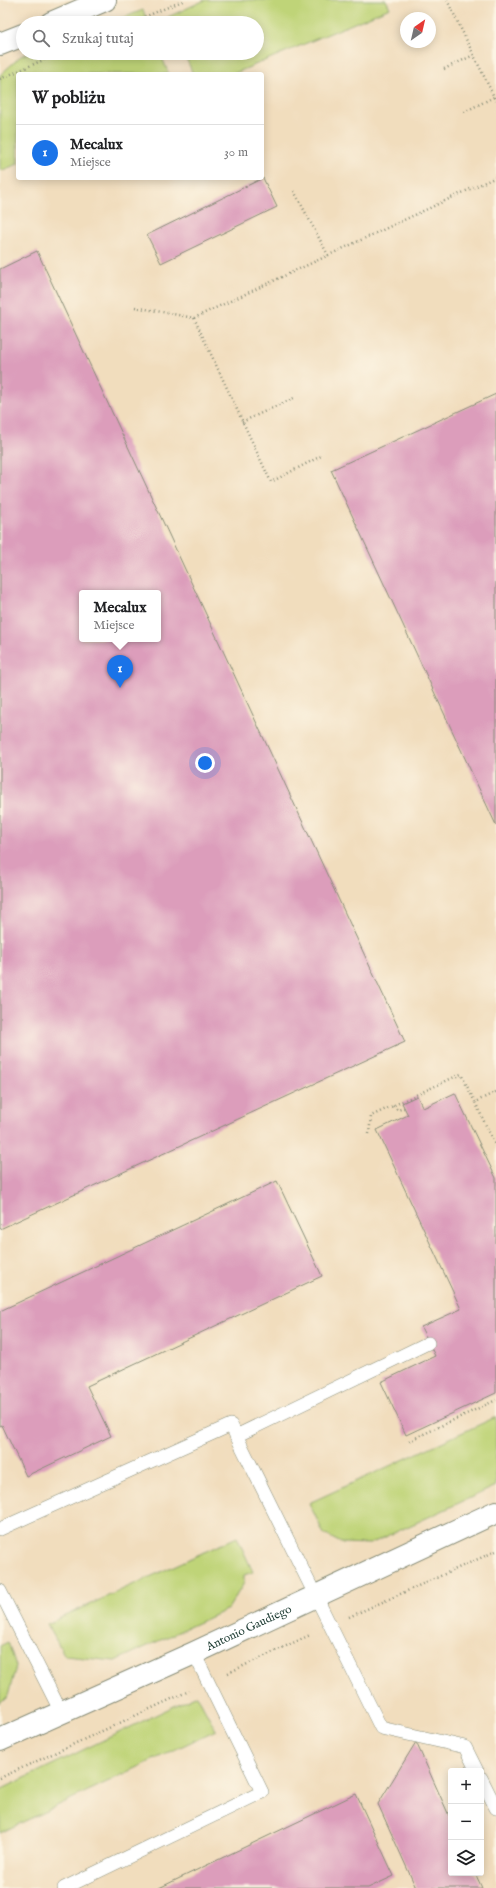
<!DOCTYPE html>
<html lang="pl">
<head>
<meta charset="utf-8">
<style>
	body { margin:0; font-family:"IM FELL English",serif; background:#f6f6f6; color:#202124 }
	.controls { position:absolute; right:12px; bottom:12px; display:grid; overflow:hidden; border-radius:4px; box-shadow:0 2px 10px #0003 }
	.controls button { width:36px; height:36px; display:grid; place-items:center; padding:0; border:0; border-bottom:1px solid #e0e0e0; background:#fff; color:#202124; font:20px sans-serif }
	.compass { position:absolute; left:400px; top:12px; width:36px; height:36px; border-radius:50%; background:#fff; box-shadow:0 2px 10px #0003; rotate:34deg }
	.you { position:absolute; left:205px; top:763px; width:14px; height:14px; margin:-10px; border:3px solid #fff; border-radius:50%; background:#1a73e8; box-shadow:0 0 0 6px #1a73e833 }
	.badge { display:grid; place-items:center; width:26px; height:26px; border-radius:50%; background:#1a73e8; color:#fff; font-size:13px; font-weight:700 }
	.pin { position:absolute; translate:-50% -33px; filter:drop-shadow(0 1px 2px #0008) }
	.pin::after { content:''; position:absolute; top:21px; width:14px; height:12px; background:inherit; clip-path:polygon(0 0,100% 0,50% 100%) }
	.popup { position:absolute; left:79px; top:590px; width:82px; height:52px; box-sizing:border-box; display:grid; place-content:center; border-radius:4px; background:#fff; filter:drop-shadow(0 1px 3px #0005); font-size:13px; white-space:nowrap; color:#757577 }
	.popup b { font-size:15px; color:#202124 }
	.popup::after { content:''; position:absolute; left:50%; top:100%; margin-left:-8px; border:8px solid transparent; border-top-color:#fff }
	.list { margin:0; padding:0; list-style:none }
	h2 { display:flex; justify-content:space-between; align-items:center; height:52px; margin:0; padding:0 16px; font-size:17px }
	h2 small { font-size:13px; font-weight:400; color:#757577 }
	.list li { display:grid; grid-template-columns:26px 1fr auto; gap:12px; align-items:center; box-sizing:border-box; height:56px; padding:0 16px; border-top:1px solid #e0e0e0 }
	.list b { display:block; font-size:15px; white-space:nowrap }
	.list p { margin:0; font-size:13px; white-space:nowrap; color:#757577 }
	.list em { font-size:13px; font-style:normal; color:#757577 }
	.icon { flex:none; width:22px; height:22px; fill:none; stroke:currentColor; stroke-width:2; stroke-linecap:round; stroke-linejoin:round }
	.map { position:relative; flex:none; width:496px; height:1888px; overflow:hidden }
	.search { position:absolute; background:#fff; box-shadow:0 2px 10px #0003; left:16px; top:16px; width:248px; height:44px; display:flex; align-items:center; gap:10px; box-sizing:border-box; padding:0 14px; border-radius:22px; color:#757577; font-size:15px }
	.panel { position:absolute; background:#fff; box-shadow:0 2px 10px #0003; left:16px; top:72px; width:248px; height:108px; border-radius:4px }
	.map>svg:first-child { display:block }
	.green { fill:#bfd478; stroke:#6f8856 }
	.building { fill:#dc9dbb; fill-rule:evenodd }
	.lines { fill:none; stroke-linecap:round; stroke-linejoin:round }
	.lane-casing { stroke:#888d78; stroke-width:14 }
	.street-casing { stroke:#888d78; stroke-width:24 }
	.secondary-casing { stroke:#888d78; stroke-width:24 }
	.path { stroke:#888d78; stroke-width:2.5; stroke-dasharray:1 3; stroke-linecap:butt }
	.lane { stroke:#fff; stroke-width:13 }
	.street { stroke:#fff; stroke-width:22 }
	.secondary { stroke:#fff; stroke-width:22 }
	.labels { text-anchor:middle; stroke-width:3; stroke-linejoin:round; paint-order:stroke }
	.street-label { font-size:12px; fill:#1f3d34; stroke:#fcf5e5 }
</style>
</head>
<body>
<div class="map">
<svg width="496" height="1888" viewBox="0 0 496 1888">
	<rect width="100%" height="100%" fill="#fcf5e5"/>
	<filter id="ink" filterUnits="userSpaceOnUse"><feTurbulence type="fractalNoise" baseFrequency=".025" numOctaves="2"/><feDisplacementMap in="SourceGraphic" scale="8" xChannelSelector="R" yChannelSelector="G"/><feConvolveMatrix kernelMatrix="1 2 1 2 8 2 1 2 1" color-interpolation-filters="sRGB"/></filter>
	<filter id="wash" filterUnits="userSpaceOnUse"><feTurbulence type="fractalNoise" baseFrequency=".012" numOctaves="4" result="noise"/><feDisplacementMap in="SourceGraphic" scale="16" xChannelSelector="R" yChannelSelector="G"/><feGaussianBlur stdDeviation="0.9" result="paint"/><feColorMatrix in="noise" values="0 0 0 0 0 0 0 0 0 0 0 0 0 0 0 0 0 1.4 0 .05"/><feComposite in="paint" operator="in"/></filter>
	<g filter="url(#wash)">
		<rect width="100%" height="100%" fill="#f1ddbd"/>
		<!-- green -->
		<path class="green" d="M205 0H386L390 8 233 74H193L184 53H257V23H171L168 17Z
			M143 10 148 23H109Z
			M28 53H160L169 74H18V164L0 171V75L21 56Z
			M496 1417V1486L370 1544 341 1543 324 1534 309 1503Z
			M237 1537 253 1572 244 1575V1583L228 1609 115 1661 65 1656 47 1624Z
			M8 1642 16 1666 8 1696 0 1704V1646Z
			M197 1695 216 1730 0 1833V1790Z"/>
		<g id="blocks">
			<!-- building -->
			<path class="building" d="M263 178 277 207 161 263 147 235Z
				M37 251 405 1042 0 1229V269ZM82 593H158V639H82Z
				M496 394V825L331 470Z
				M455 1093 496 1178V1393L406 1435 381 1382 435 1356 421 1327 461 1309 377 1130 408 1115 402 1103 417 1096 423 1108Z
				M277 1181 322 1276 87 1386 111 1436 26 1476 2 1425 0 1426V1311Z
				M416 1742 451 1820V1873H475L482 1888H416L378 1804Z
				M356 1794 394 1876 368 1888H159Z"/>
		</g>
	</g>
	<g filter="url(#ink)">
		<use href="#blocks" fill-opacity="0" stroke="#888d78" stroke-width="1"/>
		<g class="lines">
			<!-- lane casing -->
			<g class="lane-casing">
				<path id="lane" d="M236 1436 428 1343
					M0 1529 231 1425 381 1728 465 1747 477 1771
					M0 1591 61 1712
					M481 1778 496 1808
					M64 1888 262 1792 194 1653"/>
			</g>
			<!-- street casing -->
			<g class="street-casing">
				<g id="street">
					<path id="s1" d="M0 1740 194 1653 496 1512"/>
				</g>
			</g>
			<!-- secondary casing -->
			<g class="secondary-casing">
				<path id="secondary" d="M51 23 105 0
					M0 44 23 35"/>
			</g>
			<!-- path -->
			<path class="path" d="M447 0 496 101
				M130 23 185 0
				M444 69 474 55
				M0 79 59 53
				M464 112 494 97
				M294 191 328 255
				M135 307 194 318 496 177
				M194 318 271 482 323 455
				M242 422 296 397
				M496 1092 475 1102 496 1147
				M393 1106 398 1110 404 1108
				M369 1134 371 1116 461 1074 475 1102
				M409 1441 496 1400
				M349 1617 496 1551
				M228 1673 310 1635
				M0 1778 189 1691"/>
			<!-- lane -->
			<use href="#lane" class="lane"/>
			<!-- street -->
			<use href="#street" class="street"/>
			<!-- secondary -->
			<use href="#secondary" class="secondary"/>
		</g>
	</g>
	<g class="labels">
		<!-- street labels -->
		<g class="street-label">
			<text dy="4" stroke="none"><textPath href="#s1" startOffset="273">Antonio Gaudiego</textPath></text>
		</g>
	</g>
</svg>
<div class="controls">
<button>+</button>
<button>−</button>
<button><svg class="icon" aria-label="layers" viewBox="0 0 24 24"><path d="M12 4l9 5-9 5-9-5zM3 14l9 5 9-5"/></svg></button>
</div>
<svg class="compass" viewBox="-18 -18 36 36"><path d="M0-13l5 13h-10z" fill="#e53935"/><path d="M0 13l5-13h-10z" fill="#757577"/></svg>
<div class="you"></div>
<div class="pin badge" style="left:120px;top:688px">1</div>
<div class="popup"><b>Mecalux</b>Miejsce</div>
<div class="search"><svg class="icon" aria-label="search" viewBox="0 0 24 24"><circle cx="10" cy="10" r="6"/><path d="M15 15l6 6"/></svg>Szukaj tutaj</div>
<section class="panel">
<h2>W pobliżu<small></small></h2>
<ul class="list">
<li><span class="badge">1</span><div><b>Mecalux</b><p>Miejsce</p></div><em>30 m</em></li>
</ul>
</section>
</div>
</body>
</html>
